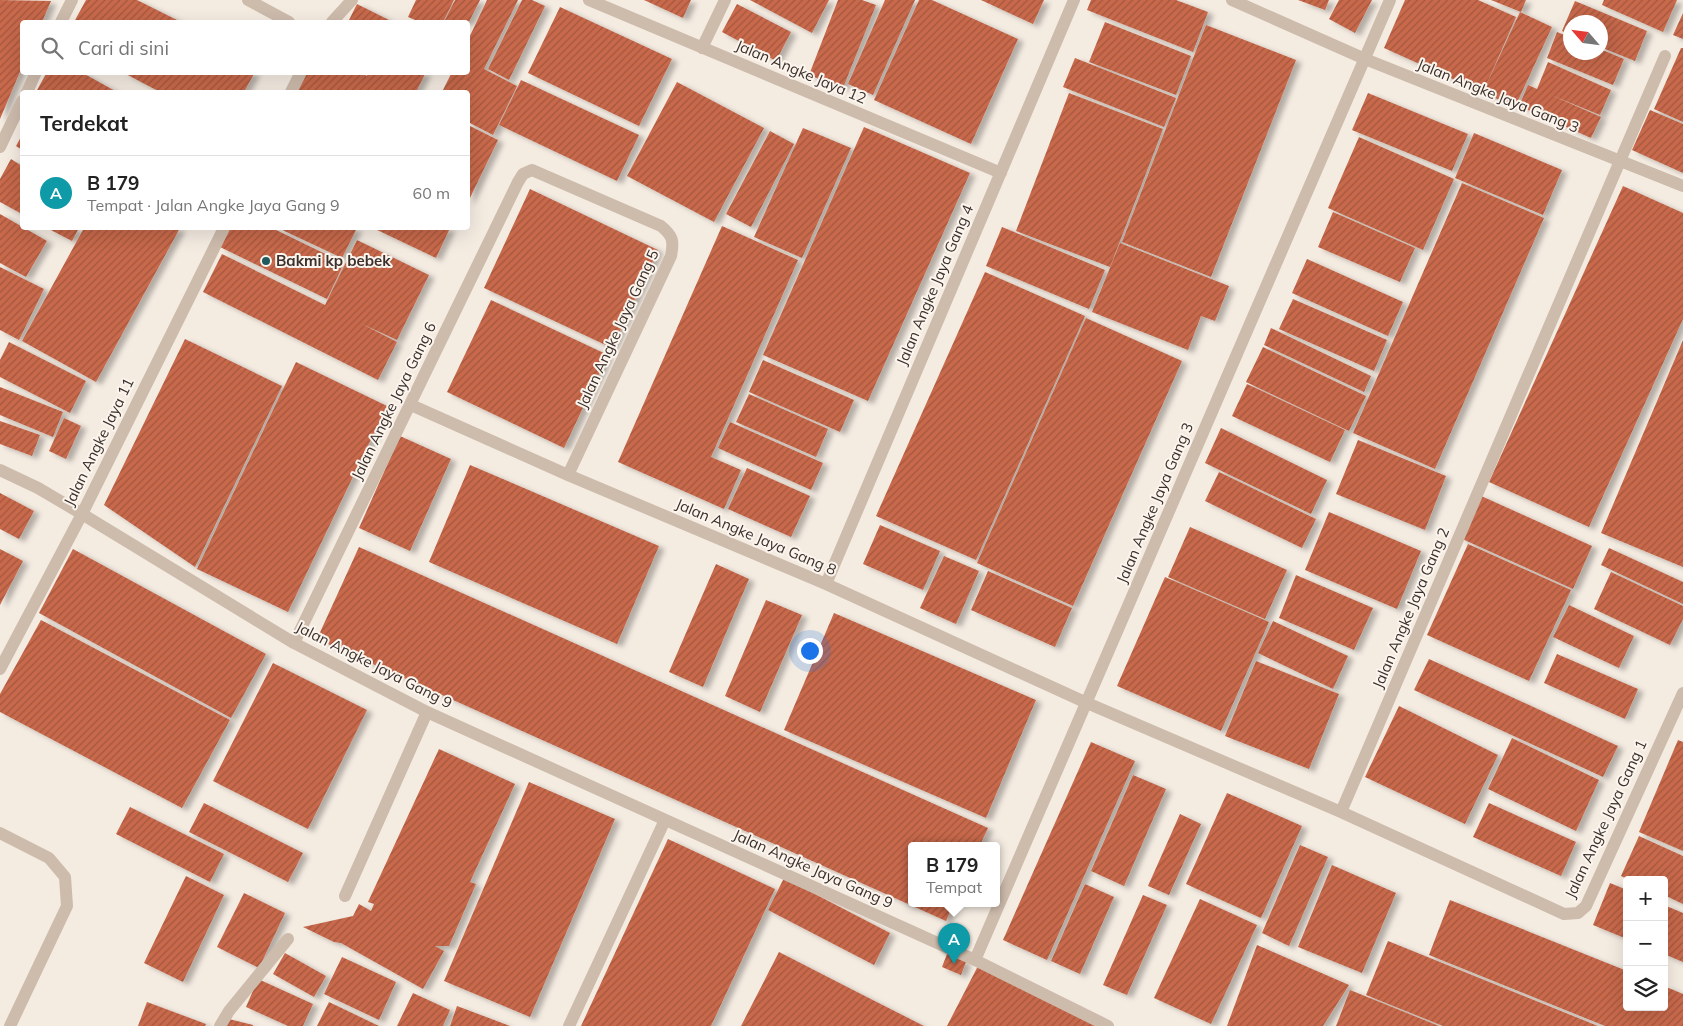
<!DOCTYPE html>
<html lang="id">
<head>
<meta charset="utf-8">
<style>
	body { margin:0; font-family:Mulish,sans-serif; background:#f6f6f6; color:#222 }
	.controls { position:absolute; right:15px; bottom:15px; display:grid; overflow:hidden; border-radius:5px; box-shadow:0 5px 20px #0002 }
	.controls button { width:45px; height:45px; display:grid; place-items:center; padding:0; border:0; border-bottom:1px solid #e0e0e0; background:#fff; color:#222; font:25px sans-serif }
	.compass { position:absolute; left:1563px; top:15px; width:45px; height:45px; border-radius:50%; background:#fff; box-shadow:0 5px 20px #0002; rotate:298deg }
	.you { position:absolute; left:809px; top:650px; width:18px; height:18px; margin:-12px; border:4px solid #fff; border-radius:50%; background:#1a73e8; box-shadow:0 0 0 8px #1a73e833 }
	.badge { display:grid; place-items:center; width:32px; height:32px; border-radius:50%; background:#1f5a5e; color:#fff; font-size:16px; font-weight:700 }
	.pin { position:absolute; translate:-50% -41px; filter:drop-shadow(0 1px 2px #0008) }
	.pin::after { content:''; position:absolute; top:26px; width:18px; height:15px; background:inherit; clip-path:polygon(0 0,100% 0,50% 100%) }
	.popup { position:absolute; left:908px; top:842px; width:92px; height:65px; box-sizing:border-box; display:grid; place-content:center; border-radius:5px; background:#fff; filter:drop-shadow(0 1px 4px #0005); font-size:16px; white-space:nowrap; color:#767676 }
	.popup b { font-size:19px; color:#222 }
	.popup::after { content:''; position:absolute; left:50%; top:100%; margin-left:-10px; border:10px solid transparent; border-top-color:#fff }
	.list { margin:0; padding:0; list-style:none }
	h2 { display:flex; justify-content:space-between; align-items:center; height:65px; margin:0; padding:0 20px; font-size:21px }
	h2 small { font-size:16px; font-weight:400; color:#767676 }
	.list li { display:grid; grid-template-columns:32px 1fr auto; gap:15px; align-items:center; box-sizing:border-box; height:75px; padding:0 20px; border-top:1px solid #e0e0e0 }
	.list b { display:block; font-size:19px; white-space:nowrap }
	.list p { margin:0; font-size:16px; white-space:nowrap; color:#767676 }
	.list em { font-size:16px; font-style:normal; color:#767676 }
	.icon { flex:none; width:28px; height:28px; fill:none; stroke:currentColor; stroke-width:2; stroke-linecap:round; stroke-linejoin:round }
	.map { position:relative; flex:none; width:1683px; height:1026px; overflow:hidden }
	.search { position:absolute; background:#fff; box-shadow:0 5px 20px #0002; left:20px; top:20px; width:450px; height:55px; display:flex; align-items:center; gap:12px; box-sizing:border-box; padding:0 18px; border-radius:5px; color:#767676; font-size:19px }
	.panel { position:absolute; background:#fff; box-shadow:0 5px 20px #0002; left:20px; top:90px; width:450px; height:140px; border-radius:5px }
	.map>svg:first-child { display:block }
	.building { fill:url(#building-hatch); filter:url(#shadow) }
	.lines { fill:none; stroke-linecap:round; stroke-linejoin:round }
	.minor { stroke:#cdbbac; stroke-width:12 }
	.poi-dot { fill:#1f5a5e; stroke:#fbf5ee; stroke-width:2 }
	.labels { text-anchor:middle; stroke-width:4; stroke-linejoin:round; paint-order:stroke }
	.street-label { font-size:15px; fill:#3b302b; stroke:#fbf5ee }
	.poi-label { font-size:15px; font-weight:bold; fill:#3b302b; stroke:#fbf5ee; text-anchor:start }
</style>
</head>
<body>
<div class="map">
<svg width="1683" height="1026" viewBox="0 0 1683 1026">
	<defs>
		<pattern id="building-hatch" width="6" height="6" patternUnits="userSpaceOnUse" patternTransform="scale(1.25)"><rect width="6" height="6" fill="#c8694b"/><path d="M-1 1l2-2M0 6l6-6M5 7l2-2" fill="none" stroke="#a4573f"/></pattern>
		<filter id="shadow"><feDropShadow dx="5.5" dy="3" stdDeviation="2.5" flood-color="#0004"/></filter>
	</defs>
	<rect width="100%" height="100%" fill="#f4ebe1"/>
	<!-- building -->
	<path class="building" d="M0 0 51 1 42 22H22V67L0 119Z
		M86 0H137L181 22H74Z
		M416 0H454L443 22H420L408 17Z
		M455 0H480L469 22H444Z
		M487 0H518L484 69 517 86 493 135 468 122V92H442L452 72H468V40Z
		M522 0H532L545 6 509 80 488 69Z
		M644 0H691L683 18Z
		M750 0H829L812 33Z
		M838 0H862L876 5 843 88 809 75Z
		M885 0H915L873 95 848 84Z
		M919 0H932L1018 39 971 144 874 100Z
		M981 0H1044L1033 24Z
		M1091 0H1176L1208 12 1193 52 1087 10Z
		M1298 0H1329L1325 10Z
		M1339 0H1372L1355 33 1329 19Z
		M1405 0H1478L1516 17 1484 90 1520 12 1552 27 1515 107 1384 48Z
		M1491 0H1526L1521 12Z
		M1604 0H1677L1663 32 1602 5Z
		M1575 1 1647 31 1635 61 1600 47V22H1570V35L1562 31Z
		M357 4 389 20 387 22H348Z
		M737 4 791 32 776 61 722 32Z
		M560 7 672 59 639 126 528 73Z
		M1683 13V39L1673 35Z
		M1105 22 1191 56 1176 95 1089 62Z
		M1206 25 1296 60 1211 277 1122 242Z
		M1557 32 1570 37V52H1600V49L1624 59 1613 85 1547 58Z
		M1681 48H1683V122L1654 109Z
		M1075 58 1176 98 1164 127 1063 87Z
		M1548 62 1611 90 1600 115 1551 95 1601 117 1591 138 1519 106 1528 85 1537 89Z
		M47 72H81L117 92H36Z
		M122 72H255L244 92H160Z
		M305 72H360L367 76 369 72H426L416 92H295Z
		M521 80 639 135 617 181 499 125Z
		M677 82 764 128 714 222 627 176Z
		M1069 93 1163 129 1110 267 1016 231Z
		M1368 93 1468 134 1452 171 1352 130Z
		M1650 110 1683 124V173L1632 150Z
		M468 125 498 140 468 202Z
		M864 127 970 173 868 401 763 355Z
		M803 128 851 148 802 258 754 237Z
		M770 131 794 144 751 227 726 214Z
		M1474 133 1562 170 1543 215 1455 178Z
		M22 135V150L16 146Z
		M1359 137 1454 179 1423 250 1328 208Z
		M11 159 22 166V214L0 202V179Z
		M1462 183 1544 218 1435 469 1353 433Z
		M1623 186 1683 213V319L1589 527 1489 482Z
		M530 189 658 250 612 348 484 288Z
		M1333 212 1415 248 1400 282 1318 247Z
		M0 214 47 241 26 277 0 263Z
		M722 226 798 260 711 457 741 470 724 509 618 462Z
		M1002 227 1105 270 1089 309 986 266Z
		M47 228H79L72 241Z
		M84 228H180L96 382 22 341Z
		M230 228H272L344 263 327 299 220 247Z
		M278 228H357L342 258Z
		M373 228H450L436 258Z
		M357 240 429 275 397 340 362 324 397 342 378 380 203 292 222 254 325 305Z
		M1120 243 1229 286 1215 321 1201 316 1188 350 1092 312Z
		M1307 259 1403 302 1388 336 1292 293Z
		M0 267 44 289 19 340 0 330Z
		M985 272 1085 316 976 560 876 516Z
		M1293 299 1387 340 1374 371 1279 329Z
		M491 300 608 355 564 448 447 392Z
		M1086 318 1182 361 1073 606 977 563Z
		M1271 328 1371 376 1364 392 1264 345Z
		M185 339 282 386 195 567 104 505Z
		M1683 340V567L1601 533Z
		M9 342 86 381 70 413 0 377V360Z
		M1263 347 1366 396 1349 431 1246 382Z
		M763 360 854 400 840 432 749 392Z
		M296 362 387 406 288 612 197 569Z
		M1247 384 1345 430 1330 462 1232 416Z
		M0 387 63 412 53 437 0 415Z
		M749 394 828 429 816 457 736 422Z
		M64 418 81 426 66 459 49 451Z
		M0 421 40 435 32 456 0 444Z
		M730 422 823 463 811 490 718 448Z
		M1221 428 1327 480 1311 514 1205 463Z
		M400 436 451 459 410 551 359 528Z
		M1358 440 1446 476 1425 530 1336 494Z
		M470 465 659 546 617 644 429 562Z
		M747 468 810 496 791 537 728 509Z
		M1219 472 1316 519 1302 548 1205 501Z
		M0 493 34 511 19 539 0 529Z
		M1479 495 1592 546 1573 589 1460 538Z
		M1329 512 1421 551 1397 609 1305 570Z
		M880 525 940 551 923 590 863 564Z
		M1190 527 1287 570 1265 619 1168 577Z
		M1468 544 1571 590 1529 681 1427 635Z
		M359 547 988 828 980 845H912V903H954L946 921 317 639Z
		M1609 548 1683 582V604L1601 565Z
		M0 549 23 561 0 605Z
		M73 549 266 654 231 718 39 613Z
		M944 556 979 571 956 624 920 608Z
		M716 564 749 579 703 687 669 672Z
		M988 571 1072 608 1055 647 971 610Z
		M1611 572 1683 606V619L1670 645 1594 609Z
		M1296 575 1373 608 1354 650 1279 618Z
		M1165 577 1269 622 1221 731 1117 686Z
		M766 600 802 615 760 712 725 696Z
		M1569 605 1634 636 1619 668 1553 637Z
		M834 613 1036 700 986 818 784 730Z
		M41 620 230 720 182 808 0 712V694Z
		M1273 621 1348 656 1333 689 1258 653Z
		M1557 654 1638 689 1625 719 1544 683Z
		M1429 659 1618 746 1603 777 1414 690Z
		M1256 661 1339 694 1309 769 1225 736Z
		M273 663 367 710 308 829 213 781Z
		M1399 706 1498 755 1465 824 1365 777Z
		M1512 738 1599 780 1576 831 1488 789Z
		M1678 740 1683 742V851L1639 832Z
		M1091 742 1135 761 1047 960 1003 940Z
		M439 749 515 784 470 882 476 884 449 946H435L444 951 423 989 341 943 334 942 303 927 353 916 359 904 371 911 374 904 368 902Z
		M1133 775 1166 789 1124 886 1091 871Z
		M529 782 615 819 530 1017 444 981Z
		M1227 793 1302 826 1261 918 1186 884Z
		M204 803 303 853 288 882 189 832Z
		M1489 803 1576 842 1561 876 1473 837Z
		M130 807 224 854 210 882 116 834Z
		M1180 814 1201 824 1169 895 1148 886Z
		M1639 836 1683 856V904L1664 895V880H1629L1621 876Z
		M668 839 775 889 711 1026H581Z
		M1300 845 1328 857 1289 946 1262 933Z
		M1332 865 1396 893 1362 973 1298 947Z
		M186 876 224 895 183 982 144 963Z
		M784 878 890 933 874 965 768 910Z
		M1610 883 1627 890V939L1593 925Z
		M1085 884 1114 897 1080 974 1051 961Z
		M244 893 285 913 259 968 217 947Z
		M1143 895 1167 905 1127 995 1103 985Z
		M1200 899 1257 925 1211 1024 1154 998Z
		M1450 900 1627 971V1007H1664V986L1683 994V1026H1605L1429 955Z
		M1664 905 1683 913V962L1664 954Z
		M1388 941 1598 1026H1443L1366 995Z
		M1257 945 1349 985 1323 1026H1227Z
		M779 952 857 992 924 1026H741Z
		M285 953 326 976 314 997 273 974Z
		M947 954 966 962 961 975 942 967Z
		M342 957 396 982 379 1020 324 994Z
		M979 964 1100 1026H947Z
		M258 979 313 1004 303 1026H288L246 1007Z
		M1350 990 1439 1026H1336Z
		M413 993 450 1010 443 1026H397Z
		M147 1002 206 1024 205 1026H138Z
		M329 1002 379 1026H317Z
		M457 1006 510 1026H450Z
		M229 1019 253 1025V1026H226Z"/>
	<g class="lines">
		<!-- minor -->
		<path class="minor" d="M248 0 289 22
			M589 0 1001 173
			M1232 0 1365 59 1683 186
			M61 22 72 0
			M332 22 352 0
			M702 48 725 0
			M27 92 36 72
			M291 92 301 72
			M0 147 22 101
			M411 405 568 475 826 584 1087 703 1341 812 1564 914 1578 913 1586 906 1683 693
			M0 470 38 488 82 514 294 643 427 712 975 960 1108 1026
			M826 584 1074 0
			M294 643 518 182 523 174 532 170 661 226C673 236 674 241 671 256L568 475
			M0 669 82 514 224 228
			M1341 812 1665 56
			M0 833 49 858 65 877 67 906 10 1026
			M345 896 427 712
			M975 960 1390 0
			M220 1026 229 1011 288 939
			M569 1026 665 820"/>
	</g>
	<!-- markers -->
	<circle class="poi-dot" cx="266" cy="261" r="5"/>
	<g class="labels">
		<!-- street labels -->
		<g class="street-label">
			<text transform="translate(801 72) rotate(23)" y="5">Jalan Angke Jaya 12</text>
			<text transform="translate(1498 96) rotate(22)" y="5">Jalan Angke Jaya Gang 3</text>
			<text transform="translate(935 285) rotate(-67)" y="5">Jalan Angke Jaya Gang 4</text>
			<text transform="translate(618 329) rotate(-65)" y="5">Jalan Angke Jaya Gang 5</text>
			<text transform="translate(394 401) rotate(-64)" y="5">Jalan Angke Jaya Gang 6</text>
			<text transform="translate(99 442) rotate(-64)" y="5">Jalan Angke Jaya 11</text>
			<text transform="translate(1155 503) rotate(-67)" y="5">Jalan Angke Jaya Gang 3</text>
			<text transform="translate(756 537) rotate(23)" y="5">Jalan Angke Jaya Gang 8</text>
			<text transform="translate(1411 608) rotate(-67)" y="5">Jalan Angke Jaya Gang 2</text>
			<text transform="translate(374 665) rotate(27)" y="5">Jalan Angke Jaya Gang 9</text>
			<text transform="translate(1606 819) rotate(-65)" y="5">Jalan Angke Jaya Gang 1</text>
			<text transform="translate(813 869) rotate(24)" y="5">Jalan Angke Jaya Gang 9</text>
		</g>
		<!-- poi labels -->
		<g class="poi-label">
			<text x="276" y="266">Bakmi kp bebek</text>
		</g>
	</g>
</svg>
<div class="controls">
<button>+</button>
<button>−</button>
<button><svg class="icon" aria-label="layers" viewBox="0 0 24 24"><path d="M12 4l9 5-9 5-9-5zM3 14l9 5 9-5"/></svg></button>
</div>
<svg class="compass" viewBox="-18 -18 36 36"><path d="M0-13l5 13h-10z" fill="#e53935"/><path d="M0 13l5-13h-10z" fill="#767676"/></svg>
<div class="you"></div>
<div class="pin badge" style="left:954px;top:964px;background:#0f9aa8">A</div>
<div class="popup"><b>B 179</b>Tempat</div>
<div class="search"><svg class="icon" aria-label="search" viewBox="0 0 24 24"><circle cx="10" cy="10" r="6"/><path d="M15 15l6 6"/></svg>Cari di sini</div>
<section class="panel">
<h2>Terdekat<small></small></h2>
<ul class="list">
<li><span class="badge" style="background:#0f9aa8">A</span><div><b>B 179</b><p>Tempat · Jalan Angke Jaya Gang 9</p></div><em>60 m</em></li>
</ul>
</section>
</div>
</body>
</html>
